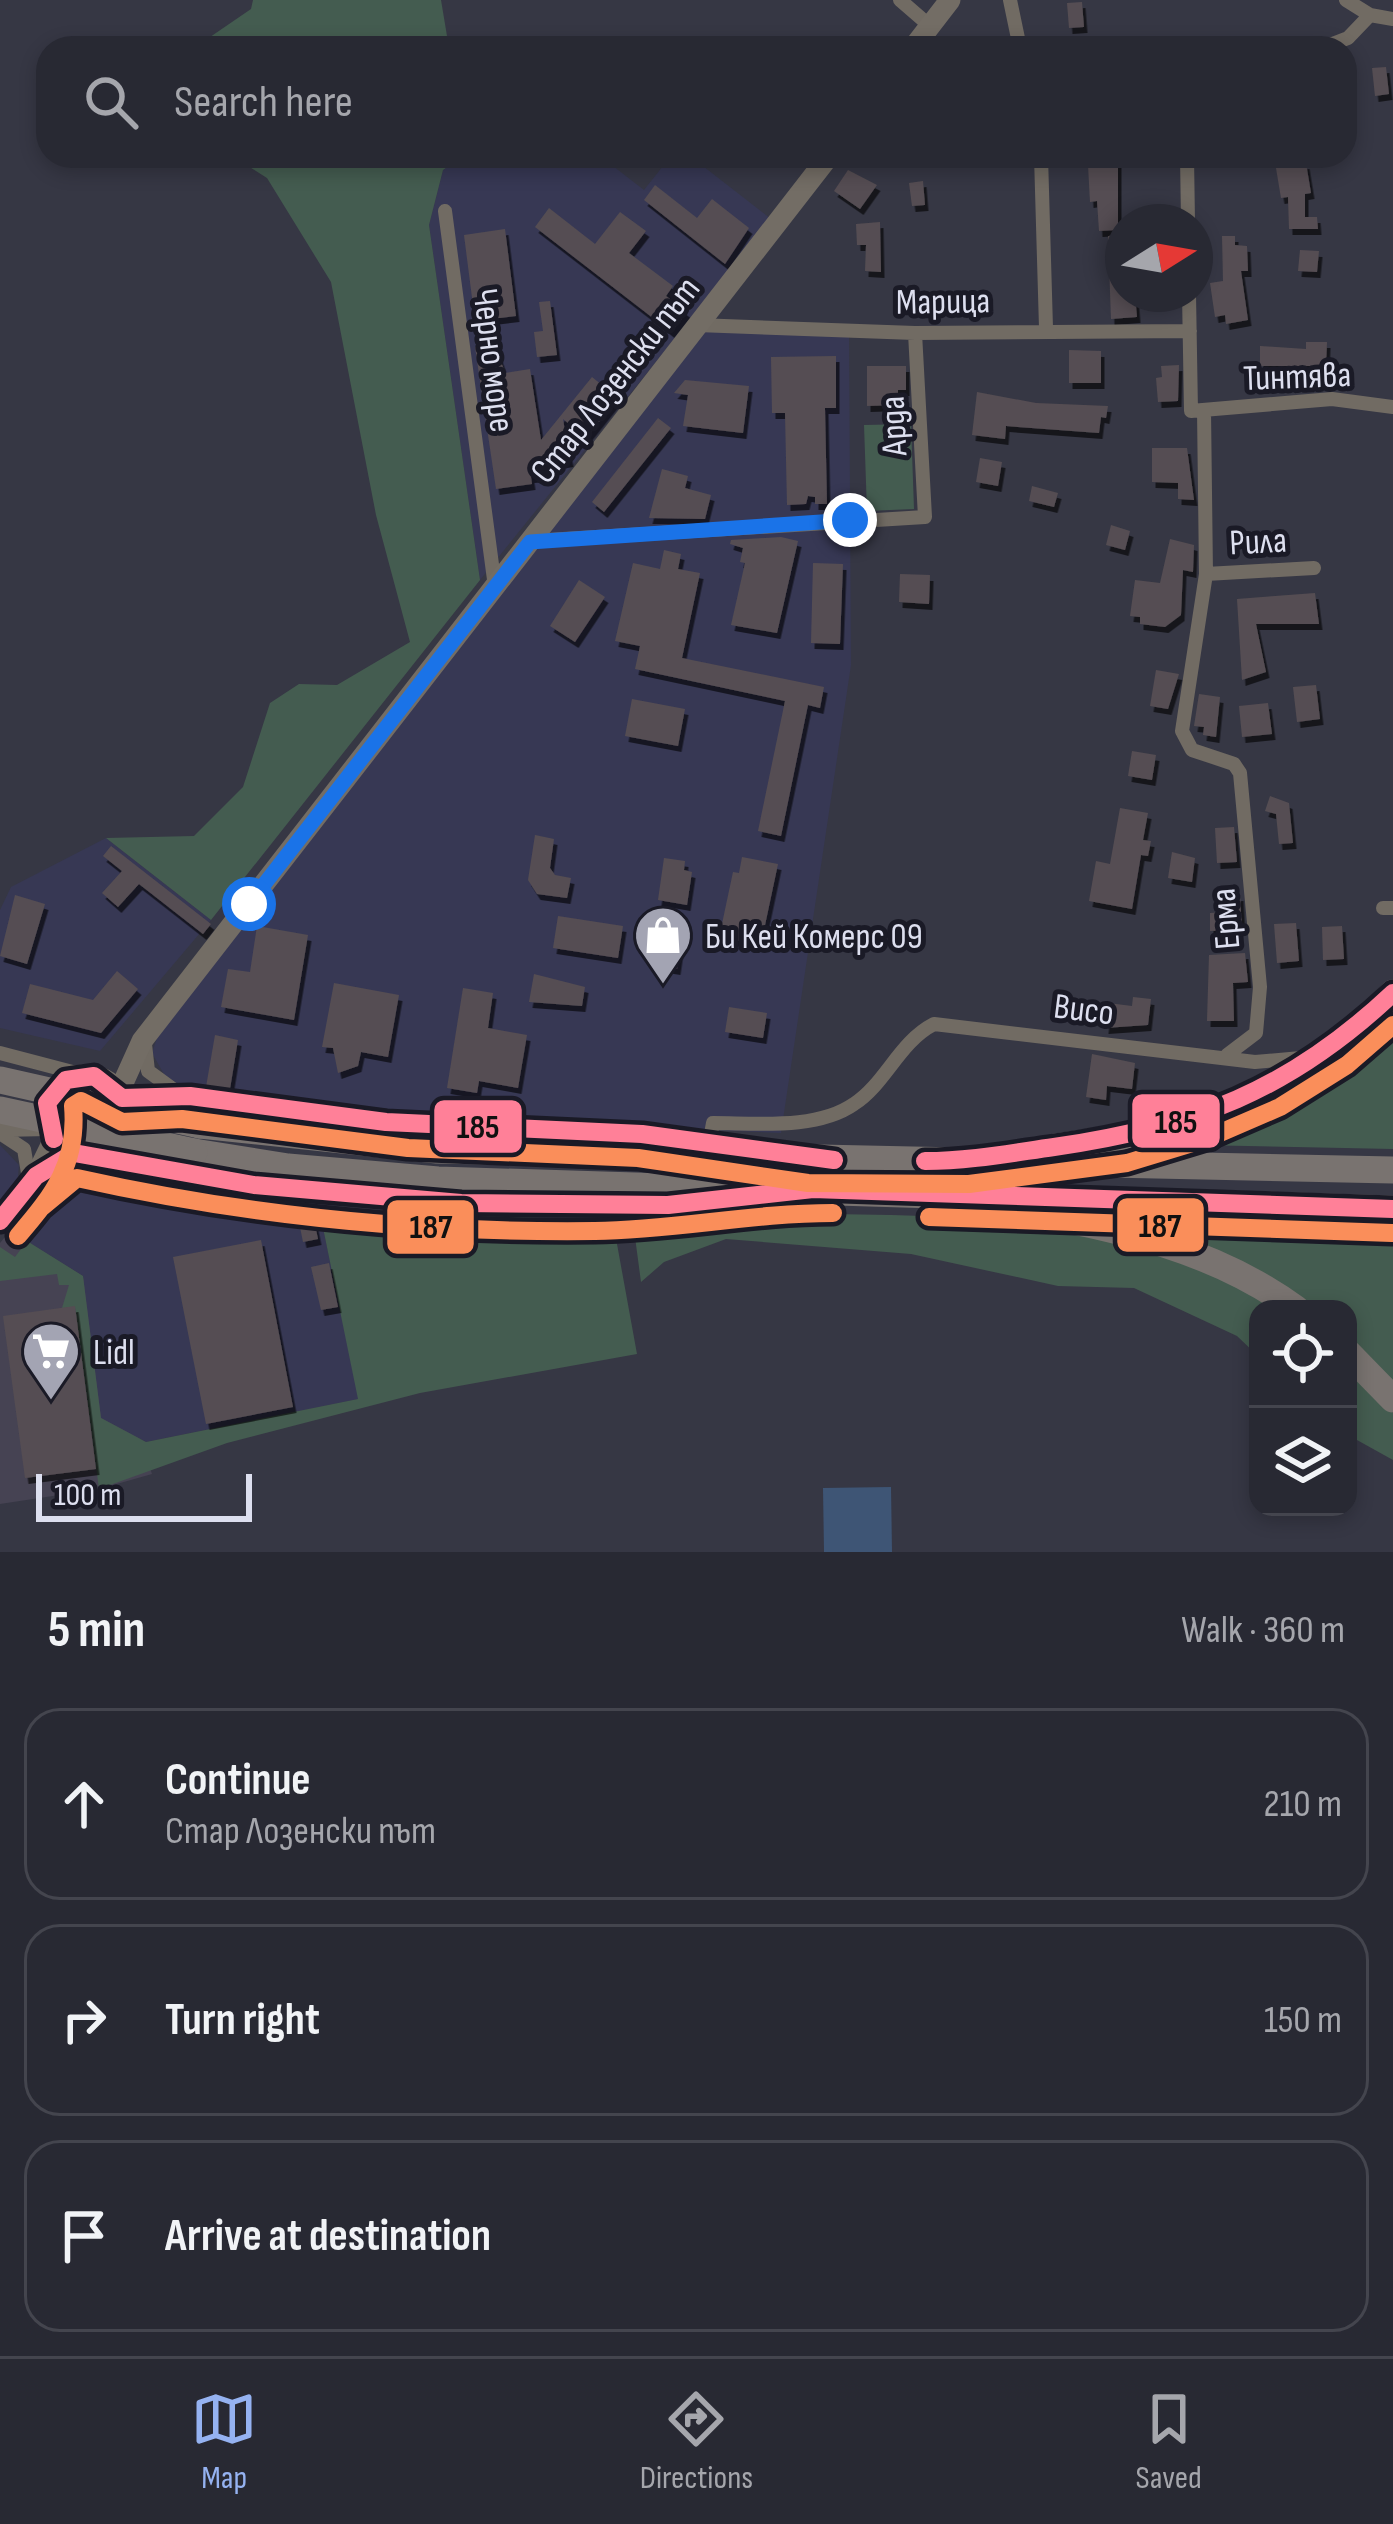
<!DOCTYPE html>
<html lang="en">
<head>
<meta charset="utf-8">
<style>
	body { margin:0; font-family:"Sofia Sans Condensed",sans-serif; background:#34353f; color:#f1f3f6 }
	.controls { position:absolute; right:36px; bottom:36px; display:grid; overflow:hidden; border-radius:24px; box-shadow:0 6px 18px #0003 }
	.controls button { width:108px; height:108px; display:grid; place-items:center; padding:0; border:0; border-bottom:3px solid #44454e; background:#282933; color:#f1f3f6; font:60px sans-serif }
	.compass { position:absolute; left:1105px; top:204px; width:108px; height:108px; border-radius:50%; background:#282933; box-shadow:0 6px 18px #0003; rotate:79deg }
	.scale { position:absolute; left:36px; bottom:30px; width:216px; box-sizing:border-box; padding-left:12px; border:6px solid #dddfef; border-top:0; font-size:33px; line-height:42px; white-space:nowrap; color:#dddfef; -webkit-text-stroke:9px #1a1a26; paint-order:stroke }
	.stop { position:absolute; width:36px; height:36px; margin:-27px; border:9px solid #1a73e8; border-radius:50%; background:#fff }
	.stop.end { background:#1a73e8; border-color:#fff; box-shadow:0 3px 12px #0008 }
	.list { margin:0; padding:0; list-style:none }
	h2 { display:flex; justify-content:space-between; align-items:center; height:156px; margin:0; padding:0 48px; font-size:51px }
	h2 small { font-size:39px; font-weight:400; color:#a5a6ac }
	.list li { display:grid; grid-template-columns:78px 1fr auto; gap:36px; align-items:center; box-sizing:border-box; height:192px; margin:0 24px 24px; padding:0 24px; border:3px solid #44454e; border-radius:36px }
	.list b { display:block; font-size:45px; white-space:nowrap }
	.list p { margin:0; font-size:39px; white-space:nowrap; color:#a5a6ac }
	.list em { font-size:39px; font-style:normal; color:#a5a6ac }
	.icon { flex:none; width:66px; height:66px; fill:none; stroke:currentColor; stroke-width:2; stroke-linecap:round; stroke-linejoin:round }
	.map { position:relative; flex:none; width:1393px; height:1552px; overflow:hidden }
	.search { position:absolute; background:#282933; box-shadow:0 6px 18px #0003; left:36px; right:36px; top:36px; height:132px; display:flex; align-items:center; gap:30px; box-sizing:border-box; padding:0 42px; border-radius:36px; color:#a5a6ac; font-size:45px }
	.sheet { height:804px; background:#282933 }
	nav { display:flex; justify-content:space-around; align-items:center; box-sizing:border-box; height:168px; border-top:3px solid #44454e; background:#282933; font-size:33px; color:#a5a6ac }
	nav a { display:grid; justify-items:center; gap:6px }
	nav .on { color:#95b2f1 }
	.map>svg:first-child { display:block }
	.commercial { fill:#464353 }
	.built { fill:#373854 }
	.green { fill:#445c50 }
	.water { fill:#3e5575 }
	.building { fill:#554d52; filter:url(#shadow) }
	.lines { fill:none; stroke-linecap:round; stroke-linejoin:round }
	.street { stroke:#716b63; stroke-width:14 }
	.secondary { stroke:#736d65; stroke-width:21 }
	.highway { stroke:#797370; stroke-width:27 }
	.highway-bridge { stroke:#797370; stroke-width:27 }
	.bus-1-casing { stroke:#1a1a26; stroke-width:27 }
	.bus-2-casing { stroke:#1a1a26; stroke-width:27 }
	.bus-1 { stroke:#ff8098; stroke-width:18 }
	.bus-2 { stroke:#fa8e5a; stroke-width:18 }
	.route { stroke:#1a73e8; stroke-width:15 }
	.labels { text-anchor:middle; stroke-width:10; stroke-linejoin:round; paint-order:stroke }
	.street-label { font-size:36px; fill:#dddfef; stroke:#1a1a26 }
	.poi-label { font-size:36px; fill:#dddfef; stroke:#1a1a26; text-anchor:start }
	.line-badge { stroke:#1a1a26; stroke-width:4.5 }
	.pale-badge-label { font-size:33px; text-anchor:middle; font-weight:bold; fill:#111 }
</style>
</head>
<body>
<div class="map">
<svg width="1393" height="1552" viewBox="0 0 1393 1552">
	<defs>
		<filter id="shadow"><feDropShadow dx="3.5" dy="6" stdDeviation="0" flood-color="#0009"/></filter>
	</defs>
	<rect width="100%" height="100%" fill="#363744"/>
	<!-- commercial -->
	<path class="commercial" d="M10 1231 83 1276 152 1474 99 1489 0 1504V1243Z"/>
	<!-- built -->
	<path class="built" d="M463 156H600L644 190 671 156H690L771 219 480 580 429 225 443 170Z
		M709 325 849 330 851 665 781 1133 529 1122 315 1102 177 1083 165 1076 152 1053 157 1038Z
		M106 838 211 920 100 1051 0 1028V910L11 887Z
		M0 1145 19 1165 18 1177 0 1201Z
		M103 1172 319 1208 359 1399 146 1442 101 1418 83 1276 17 1235 62 1189Z"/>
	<!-- green -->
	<path class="green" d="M253 0H441L449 48H194L251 9Z
		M232 156H463L443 170 429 225 480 580 211 920 106 838 194 836 243 787 270 703 299 684 337 685 410 642 376 515 331 282 267 178Z
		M911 424 914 509 867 511 864 425Z
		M1393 1004V1149L1148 1144Z
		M319 1208 605 1221 615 1233 637 1354 420 1393 227 1443 99 1489 75 1307 62 1308 69 1285H59L57 1274 0 1281V1247L15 1257 27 1241 83 1276 101 1418 146 1442 358 1399Z
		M773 1213C889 1216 1048 1211 1158 1249 1200 1264 1242 1289 1283 1309H1258V1356L1237 1336 1134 1288 1058 1286 911 1254 726 1239 664 1262 641 1282 635 1237 640 1220Z
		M1135 1222 1393 1229V1385L1348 1339V1309H1314L1275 1282Z
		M1348 1366 1393 1413V1460L1348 1435Z"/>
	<!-- water -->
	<path class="water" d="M891 1487 892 1552H824L823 1488Z"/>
	<!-- building -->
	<path class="building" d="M1082 2 1084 27 1069 28 1067 3Z
		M1386 67 1389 94 1375 96 1372 68Z
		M1101 156H1118V230L1099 231 1097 201 1090 202 1088 165 1102 163Z
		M1306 163 1311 193 1305 194V217H1317L1318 229H1289L1288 197 1281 198 1276 168Z
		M848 170 877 185 860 209 834 191Z
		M923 181 925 205 912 206 909 183Z
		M655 185 697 218 712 199 749 228 725 264 644 200Z
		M549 208 595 244 620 212 646 231 629 253 673 286 666 296 687 312 671 332 535 227Z
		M880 222 881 272 865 271 866 245H857L856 224Z
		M505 229 516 316 475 321 464 235Z
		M1123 235V294H1135L1137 317 1111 319 1108 236Z
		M1222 236H1235V245L1247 246 1248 271H1241L1248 320 1226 324 1225 315 1215 317 1210 283 1223 281Z
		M1300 250 1319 251 1317 272 1298 271Z
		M550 301 557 355 537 357 534 332 543 331 539 302Z
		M1306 342H1327L1326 366H1260V346L1306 349Z
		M495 344 505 373 530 369 541 440 592 377 618 398 586 438 563 419 570 461 540 466 542 476 531 477 532 484 496 489 475 347Z
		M1069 350 1101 351V383H1069Z
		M836 356V408H825L827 504H815V497L808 496 806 504 787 505 785 413H772L771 357Z
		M1179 365 1178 401 1158 402 1156 378 1162 377 1161 366Z
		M867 366H906V390H898V405L867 406Z
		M685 380 749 386 743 433 683 426 688 395 674 393Z
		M977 392 1036 403 1108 406 1106 418 1101 417 1099 433 1006 426 1005 439 972 435Z
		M658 418 671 428 604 512 592 502Z
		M1152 448H1187L1194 500 1178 499V483L1152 482Z
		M980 458 1002 462 998 486 976 482Z
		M662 469 688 476 685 488 711 495 705 519 649 518Z
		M1032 486 1058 493 1054 507 1029 501Z
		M1111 525 1130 531 1125 550 1106 545Z
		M781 537 798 541 777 633 731 625 745 563 740 562 743 548 730 544 731 540Z
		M1170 539 1194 545 1193 572 1183 570 1181 615 1165 627 1140 624V617L1130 616 1135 580 1160 583Z
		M664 550 681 554 678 569 700 573 682 658 824 687 820 708 808 705 781 836 758 831 785 701 635 669 640 646 615 641 633 563 660 569Z
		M813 563 843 564 840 644 811 643Z
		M900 574 930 575 929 604 899 602Z
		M579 580 605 597 575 642 550 626Z
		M1315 593 1319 624H1256L1266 672 1242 680 1237 599Z
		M1156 670 1179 674 1168 709 1150 706Z
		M1316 685 1320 719 1297 722 1293 687Z
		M1199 694 1220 697 1216 737 1203 735 1204 727 1194 726Z
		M632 699 685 709 678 746 625 736Z
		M1268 703 1272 734 1242 737 1239 706Z
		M1132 751 1156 755 1152 780 1128 776Z
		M1270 796 1289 803 1293 843 1279 844 1276 814 1265 811Z
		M1120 808 1148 813 1143 840 1151 841 1148 856 1141 855 1132 909 1089 901 1096 861 1110 864Z
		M1234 827 1237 862 1217 863 1215 828Z
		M535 835 554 839 550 868 555 875 571 878 567 898 537 894 528 880Z
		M111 846 211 924 203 934 139 884 118 907 102 893 122 871 103 856Z
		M1172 852 1195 858 1192 882 1168 878Z
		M742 857 778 864 761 944 719 938 733 872 739 873Z
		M664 858 685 861 684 870 692 872 687 905 658 900Z
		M15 895 45 904 27 964 0 956Z
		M1240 895 1242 930 1210 931V913L1225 912V896Z
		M558 916 623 926 618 958 553 948Z
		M1296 923 1299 961 1277 963 1274 924Z
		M257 926 308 935 294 1020 221 1007 228 969 250 972Z
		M1342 926 1344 959 1323 960 1322 927Z
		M656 931 682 935 677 969 651 965Z
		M1245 953 1248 982 1233 983 1234 1021H1207L1209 955Z
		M117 971 138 989 101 1033 22 1013 30 984 93 1000Z
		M534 974 585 987 582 1006 529 1002Z
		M334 983 399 995 388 1057 361 1052 358 1066 338 1073 333 1048 322 1047Z
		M463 988 493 993 488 1028 527 1035 518 1088 479 1081 477 1093 447 1088Z
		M1133 997 1151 999 1148 1025 1105 1028 1108 1003 1132 1006Z
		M729 1007 767 1013 763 1038 725 1032Z
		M215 1035 238 1040 230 1089 206 1087Z
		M1092 1054 1135 1063 1132 1089 1107 1086 1106 1100 1086 1097Z
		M313 1215 318 1239 303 1242 298 1217Z
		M261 1240 293 1407 206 1424 173 1257Z
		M329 1263 338 1307 321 1310 311 1267Z
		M75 1306 96 1469 25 1478 3 1316Z"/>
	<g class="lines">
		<!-- street -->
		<path class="street" d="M900 0 930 26
			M1010 0 1020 48
			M1346 0 1370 15 1393 19
			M1322 48 1348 38 1370 15
			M1041 156 1046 328
			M1187 156 1188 222
			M445 211 495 587
			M1189 294 1191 411 1332 399 1393 407
			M697 325 915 333 1190 331
			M1204 410 1206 574 1182 731 1192 750 1234 764 1240 773 1260 987 1256 1033 1227 1055
			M530 541 925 517 915 333
			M1206 574 1314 568
			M1383 908H1393
			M145 1044 148 1071 174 1090
			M0 1053 84 1075
			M122 1098C209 1088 300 1115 386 1122 494 1131 601 1128 707 1144
			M0 1130 49 1129
			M0 1133 24 1149 29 1179
			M709 1145 713 1123C756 1123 817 1130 854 1104 886 1083 899 1042 934 1024L1255 1062 1301 1058 1308 1064
			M80 1154C261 1199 528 1223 713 1200"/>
		<!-- secondary -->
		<path class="secondary" d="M913 48 950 0
			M46 1115a40 40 0 1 1 80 0a40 40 0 1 1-80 0Z
			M119 1092 142 1041 829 156
			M0 1221 36 1176 54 1139"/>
		<!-- highway -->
		<path class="highway" d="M200 1125 437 1150 1393 1170
			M1056 1147C1195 1129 1294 1095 1393 993
			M194 1152 288 1167 438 1180 1393 1209
			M1024 1211C1122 1230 1214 1249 1296 1309
			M1348 1353 1393 1399"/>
		<!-- highway-bridge -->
		<path class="highway-bridge" d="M0 1080 200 1125
			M0 1110 194 1152"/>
		<!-- bus-1 casing -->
		<g class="bus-1-casing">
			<path id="bus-1" d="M122 1098 190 1096 386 1122 642 1134 834 1160
				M54 1139 47 1103 66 1080 94 1076 122 1098
				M74 1153 254 1185 461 1203 668 1205 813 1189 1393 1209
				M925 1161C969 1161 1011 1153 1054 1147 1194 1127 1289 1091 1393 993
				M0 1221 36 1176 74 1153"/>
		</g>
		<!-- bus-2 casing -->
		<g class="bus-2-casing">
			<path id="bus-2" d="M42 1207 77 1178C247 1216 421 1233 595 1231 675 1230 753 1213 833 1213
				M929 1217 1392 1233
				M18 1236C54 1194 78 1163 73 1106L81 1101 122 1122 182 1119 408 1148 638 1158 808 1183 969 1184 1127 1163 1206 1139 1280 1107 1347 1065 1393 1025"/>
		</g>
		<!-- bus-1 -->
		<use href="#bus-1" class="bus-1"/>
		<!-- bus-2 -->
		<use href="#bus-2" class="bus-2"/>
	</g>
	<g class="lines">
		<!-- route -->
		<path class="route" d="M249 904 530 542 850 520"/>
	</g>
	<!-- icons -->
	<defs>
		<g id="shop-pin" transform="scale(3)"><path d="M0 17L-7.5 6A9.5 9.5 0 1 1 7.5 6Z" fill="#a3a4b3" stroke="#1a1a26"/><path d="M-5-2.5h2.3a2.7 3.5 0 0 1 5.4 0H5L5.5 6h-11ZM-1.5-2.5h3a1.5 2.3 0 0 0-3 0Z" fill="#fff"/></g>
		<g id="supermarket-pin" transform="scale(3)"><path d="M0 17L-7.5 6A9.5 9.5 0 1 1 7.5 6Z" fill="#a3a4b3" stroke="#1a1a26"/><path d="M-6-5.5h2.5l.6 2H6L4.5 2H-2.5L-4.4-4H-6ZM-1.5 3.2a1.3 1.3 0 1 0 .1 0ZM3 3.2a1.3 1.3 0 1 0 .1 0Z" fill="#fff"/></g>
	</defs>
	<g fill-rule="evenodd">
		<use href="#shop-pin" x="663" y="935"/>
		<use href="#supermarket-pin" x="51" y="1351"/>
	</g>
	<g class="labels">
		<!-- street labels -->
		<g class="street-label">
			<text transform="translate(943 300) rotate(-1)" y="13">Марица</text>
			<text transform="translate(495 360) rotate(83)" y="13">Черно море</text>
			<text transform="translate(1297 375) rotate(-2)" y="13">Тинтява</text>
			<text transform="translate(614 379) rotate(-52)" y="13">Стар Лозенски път</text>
			<text transform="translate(892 426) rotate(-93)" y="13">Арда</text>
			<text transform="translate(1258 540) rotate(-3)" y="13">Рила</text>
			<text transform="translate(1224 919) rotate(-95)" y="13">Ерма</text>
			<text transform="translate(1084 1008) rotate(7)" y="13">Висо</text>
		</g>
		<!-- poi labels -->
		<g class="poi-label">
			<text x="705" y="948">Би Кей Комерс 09</text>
			<text x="93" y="1364">Lidl</text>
		</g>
	</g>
	<g class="line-badge">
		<rect x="1130" y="1092" width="92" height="58" rx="12" fill="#ff8098"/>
		<rect x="432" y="1098" width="92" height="57" rx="12" fill="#ff8098"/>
		<rect x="1115" y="1196" width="91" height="58" rx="12" fill="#fa8e5a"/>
		<rect x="385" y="1198" width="91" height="58" rx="12" fill="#fa8e5a"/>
	</g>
	<g class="pale-badge-label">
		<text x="1176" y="1133">185</text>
		<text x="478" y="1138">185</text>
		<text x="1160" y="1237">187</text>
		<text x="431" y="1238">187</text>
	</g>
</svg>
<div class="controls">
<button><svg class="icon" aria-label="locate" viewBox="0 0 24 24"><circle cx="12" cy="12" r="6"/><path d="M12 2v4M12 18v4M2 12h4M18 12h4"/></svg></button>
<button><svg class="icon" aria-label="layers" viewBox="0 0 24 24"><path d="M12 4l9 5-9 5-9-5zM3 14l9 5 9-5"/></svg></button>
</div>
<svg class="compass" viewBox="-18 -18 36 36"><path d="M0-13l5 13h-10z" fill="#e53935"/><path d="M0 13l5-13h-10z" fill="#a5a6ac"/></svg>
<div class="scale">100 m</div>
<div class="stop" style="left:249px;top:904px"></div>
<div class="stop end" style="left:850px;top:520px"></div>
<div class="search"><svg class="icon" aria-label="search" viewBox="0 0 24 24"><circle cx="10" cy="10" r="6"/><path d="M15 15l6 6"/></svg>Search here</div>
</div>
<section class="sheet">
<h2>5 min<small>Walk · 360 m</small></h2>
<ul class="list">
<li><svg class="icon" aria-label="ahead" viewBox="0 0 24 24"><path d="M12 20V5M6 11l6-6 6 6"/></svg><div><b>Continue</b><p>Стар Лозенски път</p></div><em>210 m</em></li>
<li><svg class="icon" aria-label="right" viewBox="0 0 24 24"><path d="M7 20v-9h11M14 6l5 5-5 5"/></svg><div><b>Turn right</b></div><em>150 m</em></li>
<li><svg class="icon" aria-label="arrive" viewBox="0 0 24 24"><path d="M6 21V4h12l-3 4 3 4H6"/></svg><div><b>Arrive at destination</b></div></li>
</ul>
</section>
<nav>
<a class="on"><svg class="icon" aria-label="map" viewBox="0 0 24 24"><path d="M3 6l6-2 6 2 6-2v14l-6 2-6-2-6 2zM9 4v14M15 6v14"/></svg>Map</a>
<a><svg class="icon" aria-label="directions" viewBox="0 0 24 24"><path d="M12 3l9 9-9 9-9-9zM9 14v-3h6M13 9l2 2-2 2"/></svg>Directions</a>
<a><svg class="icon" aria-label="saved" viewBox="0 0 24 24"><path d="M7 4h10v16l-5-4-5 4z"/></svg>Saved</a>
</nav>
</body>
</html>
